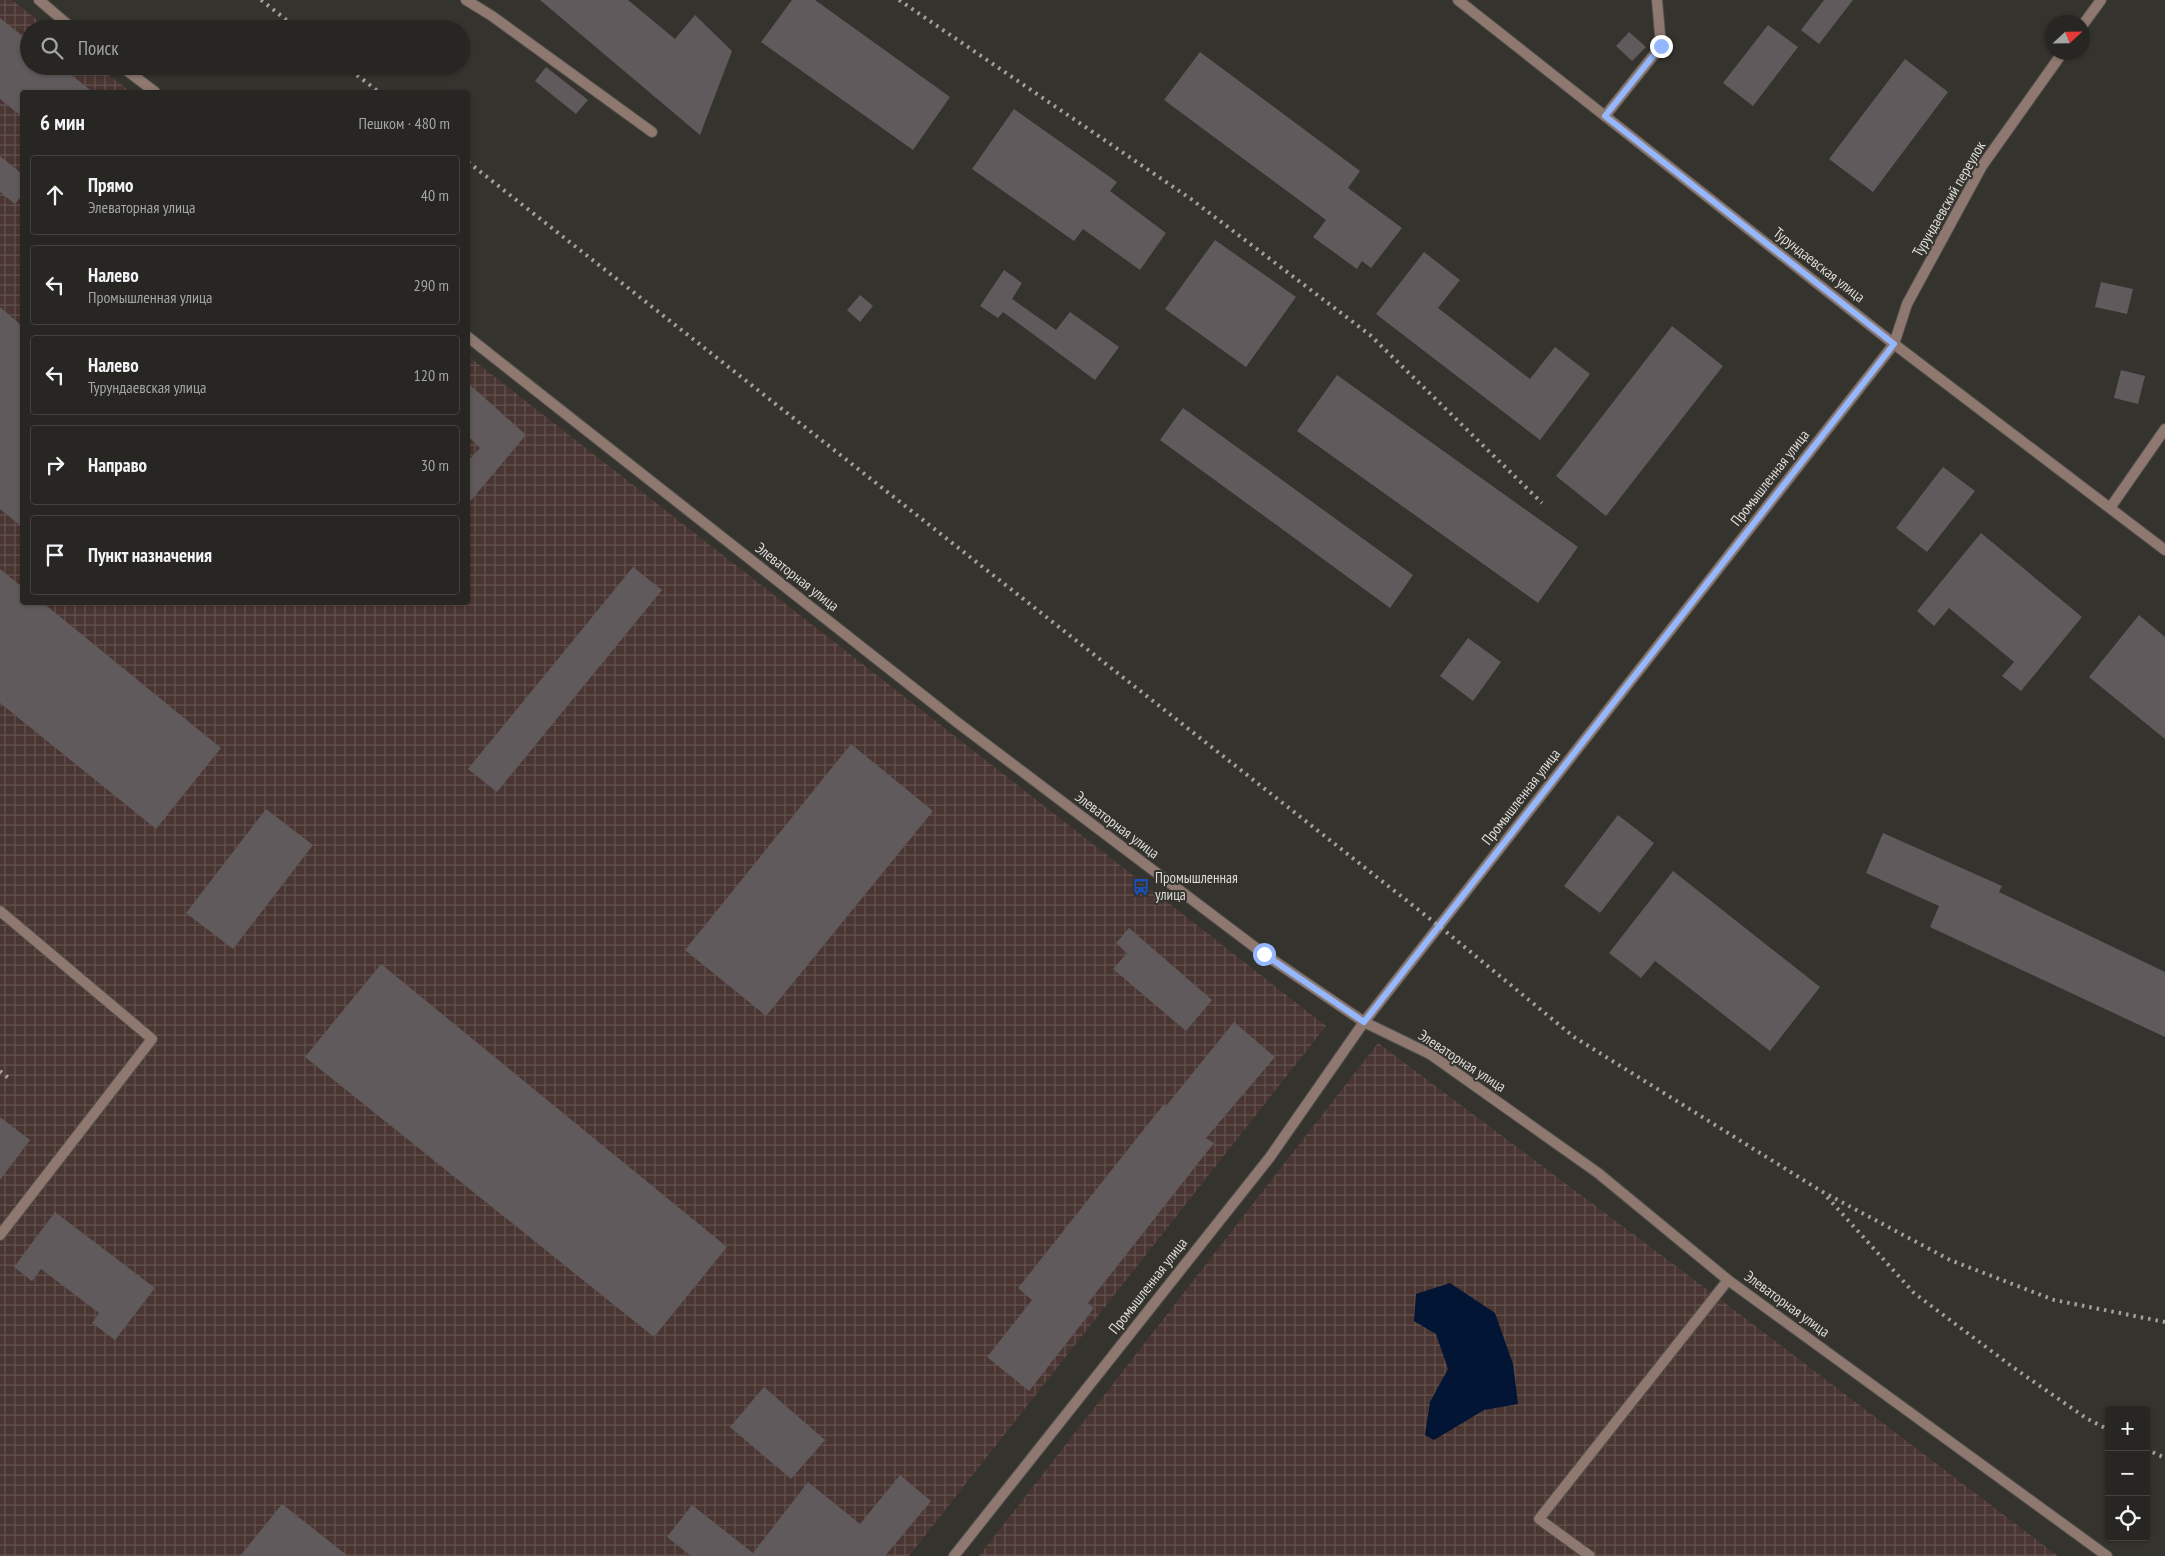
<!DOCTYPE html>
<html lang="ru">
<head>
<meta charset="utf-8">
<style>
	body { margin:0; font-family:"PT Sans Narrow",sans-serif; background:#33322f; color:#f1f3f6 }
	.controls { position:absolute; right:15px; bottom:15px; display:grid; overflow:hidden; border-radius:5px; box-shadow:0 1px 4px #0004 }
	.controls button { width:45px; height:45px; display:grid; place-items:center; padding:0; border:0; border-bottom:1px solid #434340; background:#272622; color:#f1f3f6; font:25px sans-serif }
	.compass { position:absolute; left:2045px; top:15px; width:45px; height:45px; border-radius:50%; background:#272622; box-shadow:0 1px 4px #0004; rotate:68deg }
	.stop { position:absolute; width:15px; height:15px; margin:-11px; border:4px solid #94b7fd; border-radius:50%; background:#fff }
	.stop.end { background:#94b7fd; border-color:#fff; box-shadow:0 1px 5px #0008 }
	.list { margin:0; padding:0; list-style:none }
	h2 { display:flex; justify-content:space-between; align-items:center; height:65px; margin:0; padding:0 20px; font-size:21px }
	h2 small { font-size:16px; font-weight:400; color:#a4a5a5 }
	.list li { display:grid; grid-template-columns:32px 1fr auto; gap:15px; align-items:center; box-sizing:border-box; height:80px; margin:0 10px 10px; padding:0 10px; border:1px solid #434340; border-radius:5px }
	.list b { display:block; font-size:19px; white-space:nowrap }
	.list p { margin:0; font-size:16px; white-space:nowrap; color:#a4a5a5 }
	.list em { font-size:16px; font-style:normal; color:#a4a5a5 }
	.icon { flex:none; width:28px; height:28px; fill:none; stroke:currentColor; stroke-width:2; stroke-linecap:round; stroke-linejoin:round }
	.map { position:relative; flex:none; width:2165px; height:1556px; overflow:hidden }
	.search { position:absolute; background:#272622; box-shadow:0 1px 4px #0004; left:20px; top:20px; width:450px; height:55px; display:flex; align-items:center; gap:12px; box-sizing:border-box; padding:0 18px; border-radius:28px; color:#a4a5a5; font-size:19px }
	.panel { position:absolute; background:#272622; box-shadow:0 1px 4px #0004; left:20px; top:90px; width:450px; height:515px; border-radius:5px }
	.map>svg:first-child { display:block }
	.industrial { fill:url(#industrial-grid) }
	.water { fill:#031535 }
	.building { fill:#605a5d }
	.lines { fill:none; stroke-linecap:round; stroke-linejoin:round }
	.service-casing { stroke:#52514d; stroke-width:12 }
	.minor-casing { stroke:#52514d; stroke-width:12 }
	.service { stroke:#8e786f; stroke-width:10 }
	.minor { stroke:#8e786f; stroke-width:10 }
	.rail { stroke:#a1a09c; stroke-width:4; stroke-dasharray:2.5 5; stroke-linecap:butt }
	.route { stroke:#94b7fd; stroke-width:6 }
	.labels { text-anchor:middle; stroke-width:4; stroke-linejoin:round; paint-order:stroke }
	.street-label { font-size:15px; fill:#dddcd9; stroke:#34332e }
	.poi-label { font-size:15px; fill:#dddcd9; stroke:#34332e; text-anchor:start }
</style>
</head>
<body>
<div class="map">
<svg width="2165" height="1556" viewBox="0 0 2165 1556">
	<defs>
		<pattern id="industrial-grid" width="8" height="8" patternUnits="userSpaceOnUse" patternTransform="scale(1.25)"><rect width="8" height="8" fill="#493532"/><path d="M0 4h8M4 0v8" fill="none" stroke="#63524f"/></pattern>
	</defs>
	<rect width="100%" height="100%" fill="#34332e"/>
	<!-- industrial -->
	<path class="industrial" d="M0 0H12L49 29H29V66H97L131 92H22V602H468V356L1326 1026 909 1556H0Z
		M1378 1043 1716 1296 2058 1556H979Z"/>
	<!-- water -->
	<path class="water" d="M1450 1283 1495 1313 1513 1364 1518 1404 1484 1410 1434 1440 1425 1435 1430 1402 1448 1369 1436 1334 1414 1321 1416 1294Z"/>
	<!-- building -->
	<path class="building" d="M540 0H628L675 39 695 15 732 51 700 135Z
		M792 0H815L950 97 913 150 761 42Z
		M1824 0H1853L1819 44 1801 30Z
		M0 18 29 41V66H60L93 92H22V117L0 99Z
		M1768 25 1798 47 1753 106 1723 83Z
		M1629 32 1646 47 1632 61 1616 46Z
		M1200 52 1360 171 1348 188 1402 228 1371 268 1362 261 1357 269 1313 237 1326 220 1164 100Z
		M1905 59 1948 92 1873 192 1829 159Z
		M546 67 588 100 576 114 535 81Z
		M1014 109 1117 182 1110 191 1166 233 1140 270 1083 229 1074 241 972 169Z
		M0 156 22 174V195L15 204 0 192Z
		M1215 240 1296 297 1246 367 1165 309Z
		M1424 252 1460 280 1438 308 1530 379 1555 347 1590 374 1540 440 1376 314Z
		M1004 270 1022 283 1012 299 1056 330 1070 312 1119 347 1095 380 1003 312 998 318 980 306Z
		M2101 282 2133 289 2127 314 2095 307Z
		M860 295 873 306 860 322 847 310Z
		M0 307 22 326V527L0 509Z
		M1672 326 1723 366 1606 516 1556 476Z
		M2121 370 2145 376 2138 404 2114 398Z
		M1337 375 1578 547 1538 603 1297 431Z
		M468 383 526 435 468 504V461L480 448 468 436Z
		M1183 408 1413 575 1390 608 1160 440Z
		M1943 467 1975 491 1927 552 1896 528Z
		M1981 533 2082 617 2021 691 2002 676 2014 662 1949 608 1934 626 1917 611Z
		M633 567 662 590 497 792 468 769Z
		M0 569 22 587V602H42L221 748 156 829 0 703Z
		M2139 615 2165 637V739L2089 677Z
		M1468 638 1501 662 1473 701 1440 676Z
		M851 744 933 811 766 1016 685 950Z
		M266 809 313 845 233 949 186 913Z
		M1618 815 1654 843 1600 913 1564 886Z
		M1883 833 2002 886 1999 892 2165 972V1037L1930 927 1939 906 1866 873Z
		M1673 871 1820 987 1770 1051 1655 961 1641 978 1609 953Z
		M1129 928 1212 1000 1186 1031 1113 969 1127 953 1116 943Z
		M381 964 727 1247 654 1337 305 1057Z
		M1234 1022 1275 1057 1206 1138 1214 1143 1088 1303 1094 1308 1029 1391 987 1357 1032 1300 1018 1288 1164 1104 1166 1106Z
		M0 1117 30 1140 0 1180Z
		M55 1212 155 1288 115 1340 92 1323 99 1313 41 1269 32 1281 14 1267Z
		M764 1387 825 1440 791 1479 730 1427Z
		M900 1475 931 1501 885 1556H691L667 1537 692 1505 753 1553 808 1482 860 1524Z
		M282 1504 348 1556H240Z"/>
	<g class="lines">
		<!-- service casing -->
		<g class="service-casing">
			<path id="service" d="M466 0 492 16 652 132
				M2082 26 2101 0
				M1605 116 1661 46 1657 0
				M1894 344 1907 304 1982 166 2063 52
				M0 911 152 1039 0 1235
				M1590 1556 1539 1519 1728 1280"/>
		</g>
		<!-- minor casing -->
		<g class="minor-casing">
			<path id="minor" d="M39 0 73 29
				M1458 0 1894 344 2165 550
				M121 66 155 92
				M468 337 958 723 1264 954 1364 1022 1430 1054 1598 1173 1728 1280 2107 1556
				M2110 508 2165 429
				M954 1556 1270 1157 1364 1022 1894 344"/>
		</g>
		<!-- service -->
		<use href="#service" class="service"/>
		<!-- minor -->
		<use href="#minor" class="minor"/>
		<!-- rail -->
		<path class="rail" d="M261 0 298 29
			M899 0 1191 199 1370 335 1542 503
			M345 66 379 92
			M468 162 1439 926 1574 1037 1821 1191 1950 1260 2054 1300 2165 1322
			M0 1071 11 1080
			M1827 1197 1914 1293 2014 1368 2086 1418 2109 1430
			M2146 1449 2165 1458"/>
	</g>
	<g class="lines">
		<!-- route -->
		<path class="route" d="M1264 954 1364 1022 1894 344 1605 116 1661 46"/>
	</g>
	<!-- icons -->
	<defs>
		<g id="bus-bare" transform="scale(1.35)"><path d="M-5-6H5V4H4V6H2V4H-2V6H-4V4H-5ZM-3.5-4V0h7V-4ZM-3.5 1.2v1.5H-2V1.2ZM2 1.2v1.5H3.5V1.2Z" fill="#1a4fb4" stroke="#34332e" stroke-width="2.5" paint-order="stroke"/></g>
	</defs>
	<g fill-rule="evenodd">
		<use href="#bus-bare" x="1141" y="887"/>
	</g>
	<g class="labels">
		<!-- street labels -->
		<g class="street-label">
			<text transform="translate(1949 199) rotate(-60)" y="5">Турундаевский переулок</text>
			<text transform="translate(1819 265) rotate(38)" y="5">Турундаевская улица</text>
			<text transform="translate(1770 478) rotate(-52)" y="5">Промышленная улица</text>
			<text transform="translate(797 577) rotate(38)" y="5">Элеваторная улица</text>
			<text transform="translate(1521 797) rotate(-52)" y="5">Промышленная улица</text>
			<text transform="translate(1117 825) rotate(37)" y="5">Элеваторная улица</text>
			<text transform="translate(1462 1061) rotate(33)" y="5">Элеваторная улица</text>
			<text transform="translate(1148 1286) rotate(-52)" y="5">Промышленная улица</text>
			<text transform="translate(1787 1304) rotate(36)" y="5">Элеваторная улица</text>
		</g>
		<!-- poi labels -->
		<g class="poi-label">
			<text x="1155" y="883">Промышленная<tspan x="1155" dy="17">улица</tspan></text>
		</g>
	</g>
</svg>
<div class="controls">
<button>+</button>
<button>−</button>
<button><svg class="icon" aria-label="locate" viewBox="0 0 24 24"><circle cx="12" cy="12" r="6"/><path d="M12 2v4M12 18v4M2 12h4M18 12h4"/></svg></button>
</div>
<svg class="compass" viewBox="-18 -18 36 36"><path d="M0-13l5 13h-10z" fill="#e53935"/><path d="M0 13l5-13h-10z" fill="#a4a5a5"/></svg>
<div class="stop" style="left:1264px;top:954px"></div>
<div class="stop end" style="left:1661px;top:46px"></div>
<div class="search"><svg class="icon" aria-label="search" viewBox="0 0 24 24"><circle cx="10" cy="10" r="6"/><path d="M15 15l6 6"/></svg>Поиск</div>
<section class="panel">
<h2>6 мин<small>Пешком · 480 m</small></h2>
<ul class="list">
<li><svg class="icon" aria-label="ahead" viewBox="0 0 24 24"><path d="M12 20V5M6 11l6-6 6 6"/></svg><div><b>Прямо</b><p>Элеваторная улица</p></div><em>40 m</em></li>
<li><svg class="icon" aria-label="left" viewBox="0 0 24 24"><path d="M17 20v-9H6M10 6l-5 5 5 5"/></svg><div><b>Налево</b><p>Промышленная улица</p></div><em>290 m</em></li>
<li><svg class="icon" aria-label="left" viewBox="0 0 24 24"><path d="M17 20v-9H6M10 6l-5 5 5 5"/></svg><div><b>Налево</b><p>Турундаевская улица</p></div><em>120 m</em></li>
<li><svg class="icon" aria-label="right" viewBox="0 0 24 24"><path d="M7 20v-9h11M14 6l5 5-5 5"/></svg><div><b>Направо</b></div><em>30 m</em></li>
<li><svg class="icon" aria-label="arrive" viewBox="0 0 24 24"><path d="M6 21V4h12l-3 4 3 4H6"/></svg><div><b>Пункт назначения</b></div></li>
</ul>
</section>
</div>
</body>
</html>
